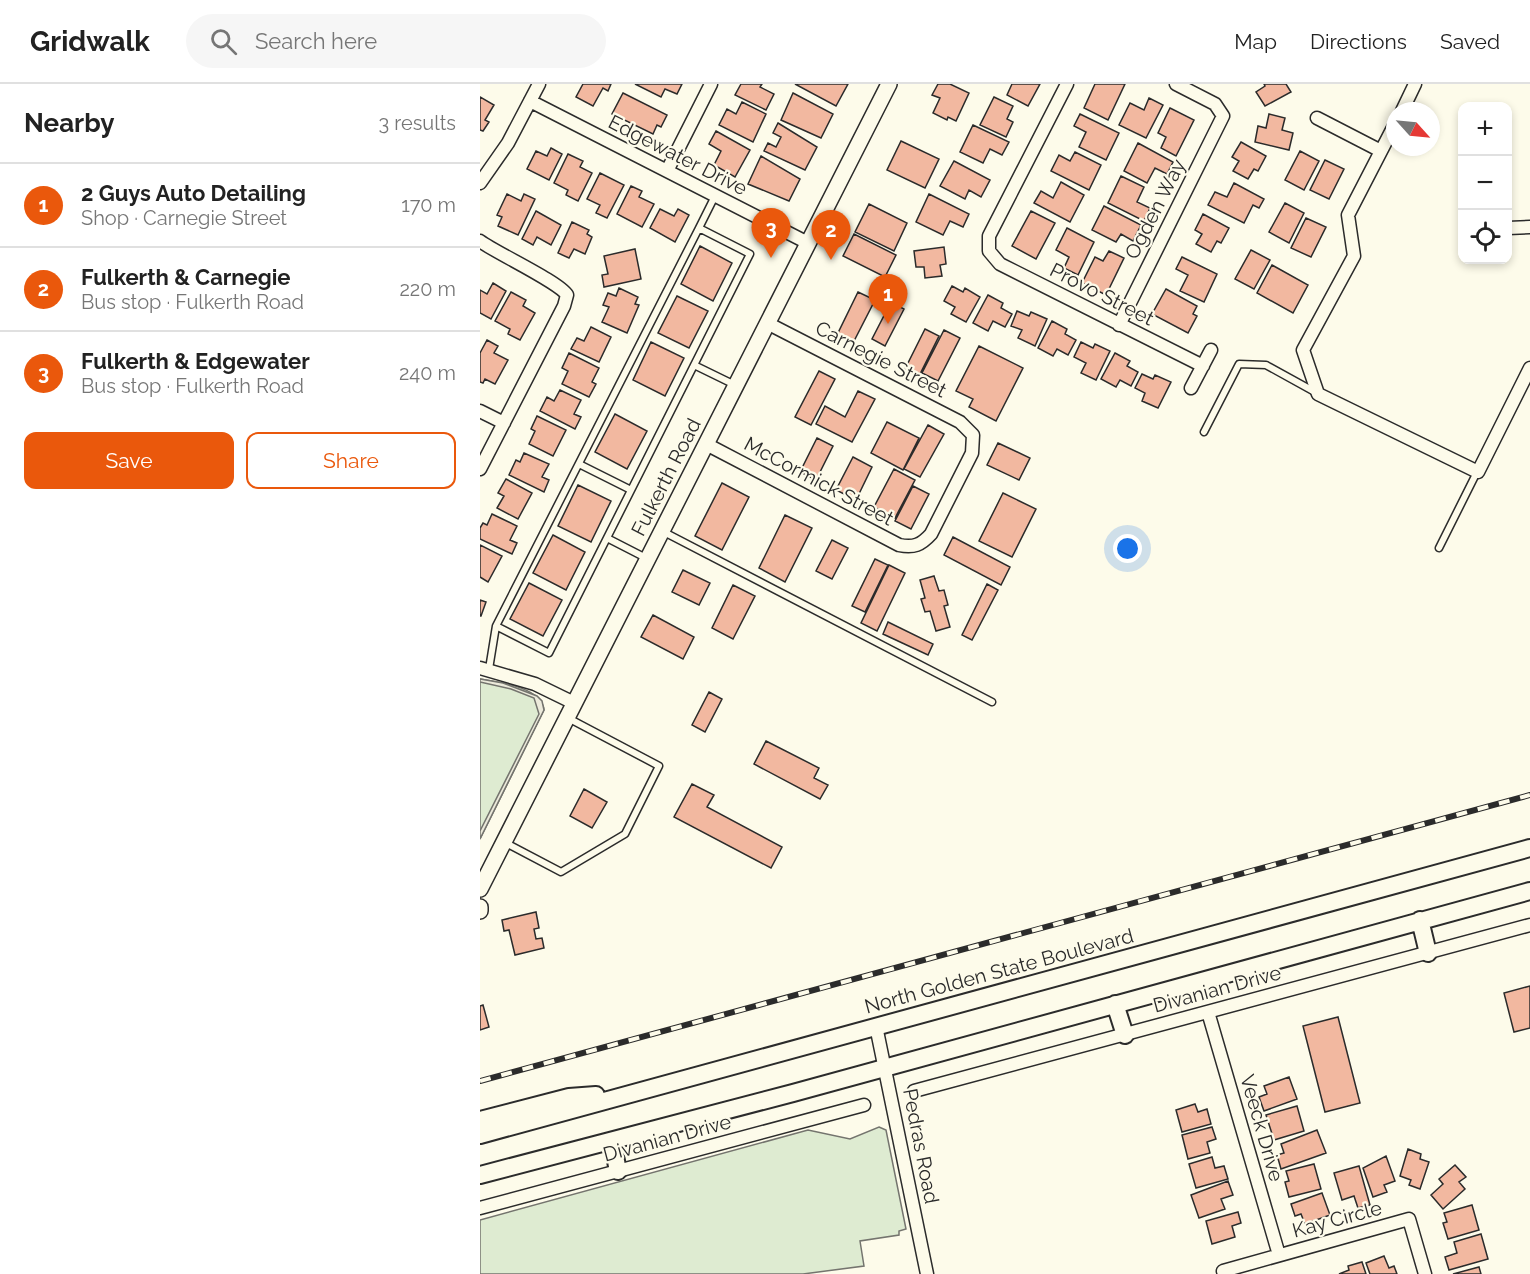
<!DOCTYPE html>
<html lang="en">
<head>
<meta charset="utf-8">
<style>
	body { margin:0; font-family:Raleway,sans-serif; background:#f6f6f6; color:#222 }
	.controls { position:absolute; right:18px; top:18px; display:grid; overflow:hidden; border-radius:12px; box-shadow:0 3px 9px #0003 }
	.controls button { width:54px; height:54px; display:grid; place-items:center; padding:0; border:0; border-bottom:2px solid #e0e0e0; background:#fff; color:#222; font:30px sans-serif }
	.compass { position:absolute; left:906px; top:18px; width:54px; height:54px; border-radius:50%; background:#fff; box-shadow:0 3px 9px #0003; rotate:117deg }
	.you { position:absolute; left:648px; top:465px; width:21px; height:21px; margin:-15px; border:4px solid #fff; border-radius:50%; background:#1a73e8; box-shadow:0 0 0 9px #1a73e833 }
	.badge { display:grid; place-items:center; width:39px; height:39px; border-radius:50%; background:#ea580c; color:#fff; font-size:20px; font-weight:700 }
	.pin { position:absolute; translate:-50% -50px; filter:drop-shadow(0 2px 3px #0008) }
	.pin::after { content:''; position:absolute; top:32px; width:21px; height:18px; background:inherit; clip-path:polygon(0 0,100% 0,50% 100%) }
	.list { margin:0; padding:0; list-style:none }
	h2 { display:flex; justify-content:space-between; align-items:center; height:78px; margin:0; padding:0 24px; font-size:26px }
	h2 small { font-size:20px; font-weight:400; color:#767676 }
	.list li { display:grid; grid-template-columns:39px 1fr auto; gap:18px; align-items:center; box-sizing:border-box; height:84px; padding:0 24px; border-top:2px solid #e0e0e0 }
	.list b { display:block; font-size:22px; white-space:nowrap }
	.list p { margin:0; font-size:20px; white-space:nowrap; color:#767676 }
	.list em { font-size:20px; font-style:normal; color:#767676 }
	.actions { display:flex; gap:12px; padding:18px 24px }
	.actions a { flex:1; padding:14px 0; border:2px solid #ea580c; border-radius:12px; text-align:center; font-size:21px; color:#ea580c }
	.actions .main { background:#ea580c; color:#fff }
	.icon { flex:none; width:33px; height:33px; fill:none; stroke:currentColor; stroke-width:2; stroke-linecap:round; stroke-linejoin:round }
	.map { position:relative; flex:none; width:1050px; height:1190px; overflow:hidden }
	header { display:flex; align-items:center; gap:36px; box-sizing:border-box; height:84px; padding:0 30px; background:#fff; border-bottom:2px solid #e0e0e0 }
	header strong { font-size:28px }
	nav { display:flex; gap:33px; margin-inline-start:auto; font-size:21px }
	.search { width:420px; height:54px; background:#f6f6f6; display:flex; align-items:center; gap:15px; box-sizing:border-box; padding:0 21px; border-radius:33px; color:#767676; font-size:22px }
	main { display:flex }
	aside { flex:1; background:#fff }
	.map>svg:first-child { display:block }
	.green { fill:#deebd1; stroke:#74746e; stroke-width:1.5 }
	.parking { fill:#eceadb; stroke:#74746e; stroke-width:1.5 }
	.building { fill:#f2b8a0; stroke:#2b2b2b; stroke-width:1.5 }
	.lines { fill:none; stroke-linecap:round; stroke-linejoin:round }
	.service-casing { stroke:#2b2b2b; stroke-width:9 }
	.minor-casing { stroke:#2b2b2b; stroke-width:15 }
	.tertiary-casing { stroke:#2b2b2b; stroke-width:18 }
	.secondary-casing { stroke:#2b2b2b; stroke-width:20 }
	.service { stroke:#fdfbea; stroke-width:6 }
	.minor { stroke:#fdfbea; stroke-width:12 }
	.tertiary { stroke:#fdfbea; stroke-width:15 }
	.secondary { stroke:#fdfbea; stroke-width:16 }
	.rail-casing { stroke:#2b2b2b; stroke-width:6 }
	.rail { stroke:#fdfbea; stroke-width:4; stroke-dasharray:11; stroke-linecap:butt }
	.labels { text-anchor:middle; stroke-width:4.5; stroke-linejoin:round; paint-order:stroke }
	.street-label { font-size:20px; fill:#2b2b2b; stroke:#fdfbea }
</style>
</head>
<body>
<header>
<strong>Gridwalk</strong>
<div class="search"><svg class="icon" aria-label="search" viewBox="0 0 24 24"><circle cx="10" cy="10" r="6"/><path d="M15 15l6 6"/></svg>Search here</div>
<nav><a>Map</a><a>Directions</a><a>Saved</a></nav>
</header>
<main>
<aside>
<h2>Nearby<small>3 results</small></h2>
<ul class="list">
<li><span class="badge">1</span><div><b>2 Guys Auto Detailing</b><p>Shop · Carnegie Street</p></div><em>170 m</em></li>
<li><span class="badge">2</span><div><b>Fulkerth &amp; Carnegie</b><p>Bus stop · Fulkerth Road</p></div><em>220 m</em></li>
<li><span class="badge">3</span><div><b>Fulkerth &amp; Edgewater</b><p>Bus stop · Fulkerth Road</p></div><em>240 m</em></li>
</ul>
<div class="actions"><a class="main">Save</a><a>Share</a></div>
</aside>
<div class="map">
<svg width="1050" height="1190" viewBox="0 0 1050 1190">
	<rect width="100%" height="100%" fill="#fdfbea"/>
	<!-- green -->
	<path class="green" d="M0 595C18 598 62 603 64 626L0 755Z
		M399 1043 406 1046 426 1145 419 1147V1151L380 1157 384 1182 323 1190H0V1136L328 1046 370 1055Z"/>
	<!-- parking -->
	<path class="parking" d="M0 595 23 599 57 612 62 617 64 626 0 755V747L59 630 54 614 31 605 0 598Z"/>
	<!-- building -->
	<path class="building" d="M103 0H131L128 7 123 4 113 22 96 13Z
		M155 0H202L197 10 185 5 181 13Z
		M261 0H282L280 3 294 10 286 26 255 11Z
		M315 0H368L356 22Z
		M458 0H470L489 9 476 37 468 33 467 36 453 29 460 14 452 11Z
		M532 0H560L548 22 527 11Z
		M615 0H645L628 36 604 24Z
		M784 0H806L811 8 785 22 776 8 785 2Z
		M143 9 187 31 181 43 177 41 173 50 132 30Z
		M313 9 353 30 341 54 301 36Z
		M0 13 14 21 5 36 9 38 3 47 0 46Z
		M514 13 533 22 527 35 533 38 526 53 500 41Z
		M669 14 683 21 666 54 639 41 650 19 664 26Z
		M262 18 286 30 273 58 239 41 247 25 256 30Z
		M690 24 714 36 696 72 681 64 686 53 678 49Z
		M600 30 639 49 626 76 599 63 606 48 594 42Z
		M789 30 805 34 802 46 813 49 809 66 775 58 778 42 786 44Z
		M298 39 337 63 325 86 284 67 288 59 296 63 301 53 293 49Z
		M493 41 529 58 522 71 510 65 503 79 480 68Z
		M236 47 270 66 255 93 234 81 241 67 229 60Z
		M421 57 459 75 445 104 407 86Z
		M761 58 786 72 778 87 774 85 768 95 753 87 759 77 752 73Z
		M658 59 693 78 687 90 675 84 667 99 644 87Z
		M71 64 82 70 69 96 47 85 56 67 67 72Z
		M820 67 839 77 824 106 805 96Z
		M595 68 621 81 609 106 571 87 579 71 590 77Z
		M88 70 103 77 100 83 112 89 98 117 86 111 88 106 74 99Z
		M281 72 320 95 309 117 268 100Z
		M845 76 864 85 849 115 830 106Z
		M474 77 510 96 501 113 489 106 485 115 460 102Z
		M120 89 144 101 127 134 116 129 120 121 107 115Z
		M641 92 664 103 657 118 670 124 664 137 628 119Z
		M581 98 604 111 590 138 554 119 561 107 573 114Z
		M754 99 784 115 779 124 773 121 764 139 728 121 735 108 747 113Z
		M151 102 162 107 159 113 174 120 162 143 137 130Z
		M27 110 41 117 44 110 55 115 38 151 18 142 22 133 17 131Z
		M449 110 489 130 483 143 470 137 463 151 436 138Z
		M805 119 824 129 809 159 789 148Z
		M389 120 427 139 414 167 375 148Z
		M624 122 661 141 653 157 641 150 636 158 612 146Z
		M180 125 194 132 198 125 209 131 195 158 170 144Z
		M56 127 81 141 71 161 57 153 53 161 42 155Z
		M551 127 575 139 556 175 532 162Z
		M723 130 749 144 741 159 737 157 731 168 716 160 722 150 715 146Z
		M826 134 846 143 831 173 811 164Z
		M92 138 109 146 107 150 112 153 105 170 94 165 89 174 78 169Z
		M587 144 614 158 598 191 584 184 589 173 576 166Z
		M374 150 416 171 405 193 363 172Z
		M220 162 252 179 233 217 201 200Z
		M464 163 466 180 460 181 462 192 445 194 444 183H436L434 167Z
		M155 165 161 195 124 203 122 191 128 190 124 172Z
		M771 166 790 176 774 205 755 195Z
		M629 167 644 174 626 211 602 199 615 173 623 177Z
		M702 173 737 190 724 218 700 207 708 191 696 185Z
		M792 181 828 201 813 229 777 209Z
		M13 199 26 207 11 235 0 229V206L7 210Z
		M472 202 483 208 485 204 500 213 486 238 471 230 475 223 464 217Z
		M139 204 158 213 155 220 159 221 147 249 122 238 129 223 123 221 128 209 136 212Z
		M686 205 717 222 713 230 717 232 708 249 672 230Z
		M31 208 46 216 43 222 55 229 40 256 28 250 30 245 15 237Z
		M378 208 395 216 373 259 357 251Z
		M508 211 523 219 521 224 532 230 525 243 513 237 508 247 493 239Z
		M197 212 228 227 209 264 178 249Z
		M411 218 424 225 405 262 392 255Z
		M537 227 549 232 551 228 567 235 555 262 538 254 542 246 531 242Z
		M572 237 587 245 585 250 596 256 588 271 577 265 573 272 558 264Z
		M111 243 131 253 119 278 91 265 97 254 104 257Z
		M445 245 459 252 439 292 425 285Z
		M464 246 480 254 458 297 442 289Z
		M7 256 18 262 14 269 28 276 15 300 5 295 3 299 0 298V269Z
		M171 258 204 274 185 312 153 296Z
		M601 258 613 264 615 260 630 267 616 296 601 289 606 279 594 273Z
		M499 262 543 284 516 337 489 323 493 315 476 307Z
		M89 269 119 284 112 298 116 300 109 313 82 300 88 287 82 284Z
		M635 269 650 277 647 282 658 288 651 302 640 296 636 303 621 295Z
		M339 287 355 295 331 341 315 333Z
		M662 290 673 295 675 291 691 298 678 324 662 317 665 309 655 304Z
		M80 306 101 316 94 330 101 333 95 345 60 327 67 313 74 317Z
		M378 307 395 315 372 358 336 340 345 322 365 333Z
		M135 330 167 347 147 385 115 368Z
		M57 332 86 346 73 372 49 360 55 347 51 345Z
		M407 338 439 354 423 386 391 369Z
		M448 341 464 350 440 393 424 385Z
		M337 354 353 362 336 396 320 388Z
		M518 359 550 374 539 396 507 381Z
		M44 369 69 380 62 393 69 396 64 408 29 391 36 376 40 378Z
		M373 373 392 383 376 416 356 406Z
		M414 385 435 396 415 434 394 423Z
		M26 395 52 409 38 435 17 424 24 412 18 409Z
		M242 399 269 413 242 466 215 452Z
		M98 401 131 417 111 458 78 442Z
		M433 402 449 410 431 445 415 437Z
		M523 409 556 425 532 473 499 457Z
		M12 430 37 442 30 456 37 459 32 470 0 455V444L3 439 7 441Z
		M305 431 332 444 305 498 279 484Z
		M73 451 105 468 86 506 53 489Z
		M473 453 530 483 521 501 464 471Z
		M352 456 368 464 352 495 336 487Z
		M0 461 22 472 8 498 0 493Z
		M395 475 408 481 385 528 372 522Z
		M409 481 425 489 397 547 381 539Z
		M203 486 230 499 219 521 192 508Z
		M454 492 459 507 464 506 468 521 464 522 470 543 456 547 450 527 445 528 441 515 445 514 440 496Z
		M49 499 82 516 63 552 30 535Z
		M507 500 518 506 492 556 482 551Z
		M253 501 275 512 253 555 232 544Z
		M0 516 6 518 1 532H0Z
		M173 531 214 553 203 575 161 553Z
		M408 538 453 560 448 571 403 550Z
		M229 608 242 615 225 648 212 641Z
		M286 657 339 684 334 694 348 701 340 715 274 680Z
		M212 700 234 711 227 723 302 763 291 784 194 733Z
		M104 705 127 718 112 744 90 732Z
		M56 828 59 844 54 845 56 855 62 854 64 864 35 871 29 846 24 847 22 836Z
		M1050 902V944L1034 948 1024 909Z
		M3 921 9 943 0 946V922Z
		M858 933 880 1019 845 1028 823 942Z
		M809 993 817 1015 784 1027 779 1013 787 1010 784 1002Z
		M715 1020 718 1028 727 1025 731 1040 702 1048 696 1026Z
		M817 1022 824 1047 794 1056 786 1031Z
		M732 1043 736 1055 727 1058 730 1069 708 1075 702 1051Z
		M837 1046 846 1069 801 1085 797 1071 804 1069 801 1060Z
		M928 1065 941 1070 940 1075 949 1078 940 1105 929 1101 931 1096 920 1092Z
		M906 1072 915 1097 904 1101 907 1108 893 1113 883 1084Z
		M732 1073 735 1084 744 1082 748 1095 716 1104 709 1080Z
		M834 1080 841 1105 809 1113 805 1098 809 1097 806 1087Z
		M975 1081 986 1093 979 1098 985 1105 963 1125 951 1111 963 1100 959 1095Z
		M879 1082 890 1121 878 1124 874 1112 862 1116 854 1089Z
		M748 1097 753 1111 741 1115 745 1125 719 1134 711 1111Z
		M842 1109 850 1131 825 1140 821 1130 815 1132 811 1120Z
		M992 1121 999 1146 968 1155 963 1139 967 1138 964 1129Z
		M758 1128 761 1139 752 1142 755 1153 732 1160 726 1137Z
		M1001 1150 1008 1175 969 1186 965 1173 977 1169 974 1158Z
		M904 1172 909 1184 914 1182 917 1190H890L886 1179Z
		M882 1178 886 1190H859L869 1186 868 1182Z
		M999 1183 1001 1190H973Z"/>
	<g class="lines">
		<!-- service casing -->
		<g class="service-casing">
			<path id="service" d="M214 281 255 301
				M724 348 759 280 786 281 835 308
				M99 380 151 406
				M182 447 512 618
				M127 454 166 474
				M959 464 997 388
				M16 542 69 569 270 170 219 144 235 112
				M9 585 16 542 219 144
				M24 758 81 788 145 750 179 682 88 634"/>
		</g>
		<!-- minor casing -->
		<g class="minor-casing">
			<path id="minor" d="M587 0 509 152V167L520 180 723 282
				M50 17 328 159
				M922 27 935 0
				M837 34 901 67
				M915 40 868 131 874 172 823 266 838 310 998 388 1050 284
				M187 87 231 0
				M0 99 28 59 59 0
				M1028 144 1050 143
				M0 157C18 170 79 198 87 211L84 222 0 385
				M639 241 743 32 735 20 696 0
				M711 304 731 266
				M0 327 24 339
				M226 360 419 461C434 464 441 461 451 450L492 369 493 351 480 338 287 239
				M0 584 55 600 94 619
				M728 928 799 1171
				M396 942 447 1190
				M434 1007 1050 841
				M0 1124 384 1021
				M744 1190 743 1187 929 1135 945 1190"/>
		</g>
		<!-- tertiary casing -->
		<g class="tertiary-casing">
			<path id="tertiary" d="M0 805 409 0
				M0 823V827"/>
		</g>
		<!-- secondary casing -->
		<g class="secondary-casing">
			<path id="secondary" d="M940 836 948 869
				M635 920 645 951
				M0 1036 89 1013 116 1011
				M0 1051 1050 764
				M132 1057 138 1087
				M0 1091 313 1009 1050 807"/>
		</g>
		<!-- service -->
		<use href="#service" class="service"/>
		<!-- minor -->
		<use href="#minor" class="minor"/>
		<!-- tertiary -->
		<use href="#tertiary" class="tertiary"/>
		<!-- secondary -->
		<use href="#secondary" class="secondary"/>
		<!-- rail casing -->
		<g class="rail-casing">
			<path id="rail" d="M0 997 1050 711"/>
		</g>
		<!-- rail -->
		<use href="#rail" class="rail"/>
	</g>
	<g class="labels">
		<!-- street labels -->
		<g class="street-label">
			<text transform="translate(198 71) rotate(27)" y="7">Edgewater Drive</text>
			<text transform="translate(675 125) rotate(-63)" y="7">Ogden Way</text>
			<text transform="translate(622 210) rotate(27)" y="7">Provo Street</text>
			<text transform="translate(401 275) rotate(27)" y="7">Carnegie Street</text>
			<text transform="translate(186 393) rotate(-63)" y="7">Fulkerth Road</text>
			<text transform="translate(339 397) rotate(28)" y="7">McCormick Street</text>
			<text transform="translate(519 887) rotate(-15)" y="7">North Golden State Boulevard</text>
			<text transform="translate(737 905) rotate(-15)" y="7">Divanian Drive</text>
			<text transform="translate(782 1044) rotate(74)" y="7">Veeck Drive</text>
			<text transform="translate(187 1054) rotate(-15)" y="7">Divanian Drive</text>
			<text transform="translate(441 1062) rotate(79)" y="7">Pedras Road</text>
			<text transform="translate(857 1135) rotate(-15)" y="7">Kay Circle</text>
		</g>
	</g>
</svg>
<div class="controls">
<button>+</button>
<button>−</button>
<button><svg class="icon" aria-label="locate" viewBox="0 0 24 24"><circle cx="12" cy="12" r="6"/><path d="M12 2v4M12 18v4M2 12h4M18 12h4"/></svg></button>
</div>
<svg class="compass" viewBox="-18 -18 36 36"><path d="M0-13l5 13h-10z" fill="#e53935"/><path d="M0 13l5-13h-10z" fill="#767676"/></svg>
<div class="you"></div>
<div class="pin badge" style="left:408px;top:240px">1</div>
<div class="pin badge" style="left:351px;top:176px">2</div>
<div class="pin badge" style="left:291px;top:174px">3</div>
</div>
</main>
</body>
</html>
